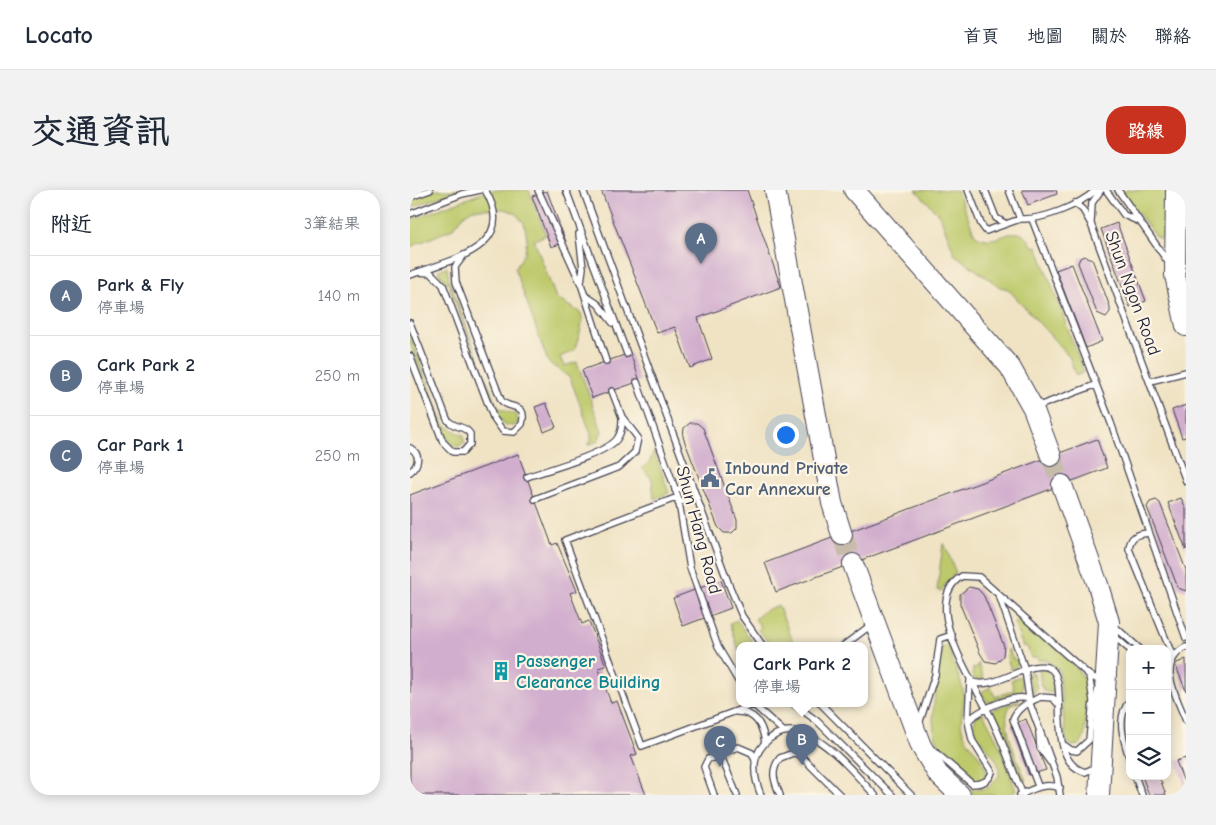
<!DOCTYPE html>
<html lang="zh-TW">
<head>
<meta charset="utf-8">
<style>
	body { margin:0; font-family:"Comic Neue","LXGW WenKai TC",sans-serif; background:#f2f2f3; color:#1f2937 }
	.controls { position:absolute; right:15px; bottom:15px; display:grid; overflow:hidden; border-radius:10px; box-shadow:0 2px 12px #0003 }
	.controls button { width:45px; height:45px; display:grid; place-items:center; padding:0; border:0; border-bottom:1px solid #e0e1e3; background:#fff; color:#1f2937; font:25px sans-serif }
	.you { position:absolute; left:375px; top:244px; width:18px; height:18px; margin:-12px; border:4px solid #fff; border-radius:50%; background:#1a73e8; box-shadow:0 0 0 8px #1a73e833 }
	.badge { display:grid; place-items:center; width:32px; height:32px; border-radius:50%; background:#c8321e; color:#fff; font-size:16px; font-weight:700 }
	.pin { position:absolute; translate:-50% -41px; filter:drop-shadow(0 1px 2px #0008) }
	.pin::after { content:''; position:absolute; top:26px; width:18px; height:15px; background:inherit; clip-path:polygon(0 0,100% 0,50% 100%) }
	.popup { position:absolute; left:326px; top:452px; width:132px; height:65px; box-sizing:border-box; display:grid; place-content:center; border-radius:10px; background:#fff; filter:drop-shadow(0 1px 4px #0005); font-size:16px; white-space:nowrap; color:#747a83 }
	.popup b { font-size:19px; color:#1f2937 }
	.popup::after { content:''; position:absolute; left:50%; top:100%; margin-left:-10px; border:10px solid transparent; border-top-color:#fff }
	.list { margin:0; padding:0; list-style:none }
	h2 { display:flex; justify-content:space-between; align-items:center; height:65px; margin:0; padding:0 20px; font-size:21px }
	h2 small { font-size:16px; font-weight:400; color:#747a83 }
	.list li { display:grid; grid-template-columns:32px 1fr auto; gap:15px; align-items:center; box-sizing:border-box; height:80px; padding:0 20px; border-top:1px solid #e0e1e3 }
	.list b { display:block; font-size:19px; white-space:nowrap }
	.list p { margin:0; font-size:16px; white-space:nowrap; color:#747a83 }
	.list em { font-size:16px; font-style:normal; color:#747a83 }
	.icon { flex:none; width:28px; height:28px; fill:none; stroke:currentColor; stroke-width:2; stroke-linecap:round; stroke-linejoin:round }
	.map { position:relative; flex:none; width:776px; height:605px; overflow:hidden; border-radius:20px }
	header { display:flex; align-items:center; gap:30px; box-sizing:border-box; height:70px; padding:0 25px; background:#fff; border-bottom:1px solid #e0e1e3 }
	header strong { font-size:24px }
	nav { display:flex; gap:28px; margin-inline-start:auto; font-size:18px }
	.intro { display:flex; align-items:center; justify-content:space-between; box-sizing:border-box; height:120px; padding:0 30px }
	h1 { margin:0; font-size:35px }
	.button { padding:12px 22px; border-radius:20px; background:#c8321e; color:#fff; font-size:18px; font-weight:700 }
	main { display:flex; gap:30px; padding:0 30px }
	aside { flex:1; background:#fff; border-radius:20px; box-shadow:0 2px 12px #0003 }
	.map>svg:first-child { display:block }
	.green { fill:#bdc96b; stroke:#707653 }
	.building { fill:#d1aece }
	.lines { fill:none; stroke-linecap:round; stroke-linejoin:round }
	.highway-tunnel { stroke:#c7bca9; stroke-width:20; stroke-dasharray:20 10; stroke-linecap:butt }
	.lane-casing { stroke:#413f50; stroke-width:8 }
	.highway-casing { stroke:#413f50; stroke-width:22 }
	.lane { stroke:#fff; stroke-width:5.5 }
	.highway { stroke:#fff; stroke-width:20 }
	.labels { text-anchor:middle; stroke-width:4.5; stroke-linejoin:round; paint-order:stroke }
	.street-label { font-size:18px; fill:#22223b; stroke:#fcf5e5 }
	.service-label { font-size:18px; font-weight:bold; fill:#4e5e75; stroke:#fcf5e5; text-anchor:start }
	.culture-label { font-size:18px; font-weight:bold; fill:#0d838f; stroke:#fcf5e5; text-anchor:start }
</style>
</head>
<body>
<header>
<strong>Locato</strong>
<nav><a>首頁</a><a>地圖</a><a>關於</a><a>聯絡</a></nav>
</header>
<div class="intro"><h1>交通資訊</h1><a class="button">路線</a></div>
<main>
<aside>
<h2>附近<small>3筆結果</small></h2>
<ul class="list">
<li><span class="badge" style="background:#5c6f8a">A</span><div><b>Park &amp; Fly</b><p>停車場</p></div><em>140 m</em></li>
<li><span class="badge" style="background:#5c6f8a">B</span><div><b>Cark Park 2</b><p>停車場</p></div><em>250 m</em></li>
<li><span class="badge" style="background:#5c6f8a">C</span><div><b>Car Park 1</b><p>停車場</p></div><em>250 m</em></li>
</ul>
</aside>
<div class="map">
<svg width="776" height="605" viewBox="0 0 776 605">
	<rect width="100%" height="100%" fill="#fcf5e5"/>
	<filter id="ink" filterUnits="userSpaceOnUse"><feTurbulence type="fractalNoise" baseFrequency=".02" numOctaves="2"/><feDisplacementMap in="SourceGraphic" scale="10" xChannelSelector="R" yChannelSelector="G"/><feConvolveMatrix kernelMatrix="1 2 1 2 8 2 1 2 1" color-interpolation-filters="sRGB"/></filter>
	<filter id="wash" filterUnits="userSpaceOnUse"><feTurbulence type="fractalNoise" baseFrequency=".0096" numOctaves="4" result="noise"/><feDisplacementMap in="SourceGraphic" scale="20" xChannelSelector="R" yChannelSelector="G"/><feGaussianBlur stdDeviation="1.12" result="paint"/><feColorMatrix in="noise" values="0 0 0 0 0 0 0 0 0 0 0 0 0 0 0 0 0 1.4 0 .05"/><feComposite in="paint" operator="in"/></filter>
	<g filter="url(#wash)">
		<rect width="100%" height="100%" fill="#f0e3c4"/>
		<!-- green -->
		<path class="green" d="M0 0H49L0 18Z
			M80 0H119L136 45 124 50 146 108 171 123C175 134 167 149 165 160L150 167 154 176 167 172 192 241 188 251 178 255 181 251V244L160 188 138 172 105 79 115 62 117 48 114 33 105 23 95 19H63L56 23 42 39 0 57V30Z
			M506 0H547L565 45C590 61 606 24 623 57L627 56 674 182 666 186 659 166 598 99 590 97 545 65 530 26Z
			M716 0H757L753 48H747L713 3Z
			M37 77 39 90 85 212 90 219 107 225 108 232 104 236 95 235 88 226 39 95 28 82 29 80Z
			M0 144 34 235 54 246V253L50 256H43L35 246 0 153Z
			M244 261 259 303 244 309 242 289 232 278 239 273Z
			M534 353 546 383 538 390 531 401 527 400 533 354Z
			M368 415 385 456H362L348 440 351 437 345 429 354 421Z
			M608 427 612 428C627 442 664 470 673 488 680 502 676 522 675 538 675 548 673 556 662 556L656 551 649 480C643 475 637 468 628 470L627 467 621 468 617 456 613 457 604 433Z
			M327 430 345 456H330L329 462 320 433Z
			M535 455H539C541 471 549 484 553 500 556 513 548 529 553 542 559 557 576 569 577 585L572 590 567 591C552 581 530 563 525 545 519 523 529 483 532 459Z
			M598 459 604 470 607 469 609 473 601 480 597 468Z
			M568 473 574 490 564 489 562 486 563 478 566 479Z
			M629 478C642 481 645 491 643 503L633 501V497H631Z
			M621 481 622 484H624L627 499 623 504 618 486Z
			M611 486 613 502H606L578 513 571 502 581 497 585 507 604 500 601 490Z
			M607 511 612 512C578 512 610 574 616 590L613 591 591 534 582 520Z
			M573 523 590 556 606 601 597 605H563L561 602 562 600 578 598 589 586C589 582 589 577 588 574 582 559 555 543 567 526Z"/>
		<g id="blocks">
			<!-- building -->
			<path class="building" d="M191 0H337L371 97 288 128 302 169 280 178 265 137 247 143Z
				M612 0H646L647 4 618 15Z
				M137 1 156 52 141 57 122 6Z
				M707 33 736 111 720 117 691 39Z
				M674 66 682 69 700 117V122L696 127 687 123 668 73 670 68Z
				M662 74 692 151 676 158 646 80Z
				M220 163 230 191 182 208 172 180Z
				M136 213 146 237 134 242 125 217Z
				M776 215V247L772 248 762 220Z
				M280 233H287L293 238 327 330V338L322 343H314L308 337 273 247 274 238Z
				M687 249 697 278 366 402 355 373Z
				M108 264 142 355 147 353 167 401 160 403 172 434 179 431 196 476 188 478 201 513 207 511 227 564 221 566 236 605H0V305Z
				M771 308 776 319V360L758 313Z
				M746 310 750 313 776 380V401L768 398 737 317 740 312Z
				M311 390 321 418 273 436 263 408Z
				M559 397 568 399 574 406 594 456 593 466 586 473 575 471 570 463 550 414V404Z
				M776 469V501L765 474Z
				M616 529 636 580 619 585 601 535Z
				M776 568V598L766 571Z
				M732 586H749L756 605H739Z"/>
		</g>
	</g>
	<g filter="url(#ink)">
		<use href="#blocks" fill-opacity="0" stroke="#413f50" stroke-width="1"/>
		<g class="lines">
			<!-- highway-tunnel -->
			<path class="highway-tunnel" d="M641 266 652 295
				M432 345 443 374"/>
			<!-- lane casing -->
			<g class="lane-casing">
				<path id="lane" d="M128 0 171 94 196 171
					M156 0 217 164
					M173 0 319 395 332 426 353 456
					M558 0 571 34 576 41 610 29
					M575 0 586 28 596 34
					M599 0 610 29C633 30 668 16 686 0
					M696 0 714 25 730 32
					M708 0 758 72
					M0 7 20 0
					M665 13 673 20 681 34 776 291
					M0 24 52 4 70 0
					M622 29 701 233 776 448
					M681 32 682 13 691 0
					M169 44 173 78 171 92
					M8 82 21 83 33 95 83 227 93 241 104 242 112 234C118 211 99 221 91 210L46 92 45 77 54 65
					M0 85C40 70 110 58 75 0
					M176 106 188 114 203 133
					M0 133 37 229C43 239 54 234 60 244V254L53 262H43L33 252 0 166
					M740 191 776 182
					M227 192 268 307 280 378 308 457 330 494
					M626 217 685 195
					M0 258C11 264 9 275 0 282
					M117 287C136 280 196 264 207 249 212 242 212 235 212 227
					M265 300 281 295
					M268 307 155 350 232 556 345 514
					M125 309 209 277 225 262 228 248 212 227 202 201
					M268 313 286 307
					M739 343C727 344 720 346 719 359L763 467
					M589 405 615 480 620 514 647 587 650 605
					M704 436 730 459
					M704 446 720 460
					M433 456 461 435
					M776 457C745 473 767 507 776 531
					M720 511C705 527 714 552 720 570
					M343 514 373 541
					M384 514 407 531 482 605
					M411 514 501 605
					M327 522C346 522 353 536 355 553
					M558 531 560 491C585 503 621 466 641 479 660 492 634 571 675 582L687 577
					M509 534 525 485 530 449 542 445
					M629 542 630 558 640 572
					M654 555 661 560 667 561 679 550 683 511 679 485
					M523 560 562 594C571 594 579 592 582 582L562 550 558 531C569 520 604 503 619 509
					M304 566 328 557 342 563 345 570
					M725 586 732 605
					M628 596 603 529C608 516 619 513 630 507L643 508 648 514
					M304 605 294 577 298 569 306 567 313 571 327 605
					M351 605C344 588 340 569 354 554 391 513 440 580 465 605
					M370 605C364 591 360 581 370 568L383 563 389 564 430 605
					M610 605C623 599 636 592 650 598
					M613 605C603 582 595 557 584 534 570 500 506 414 552 386L569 387 679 485 692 492"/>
			</g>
			<!-- highway casing -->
			<g class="highway-casing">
				<path id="highway" d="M365 0 422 313 432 345
					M444 0 600 177 623 218 641 266
					M766 0 765 85 776 136
					M652 295 688 395 699 432 689 605
					M443 374 511 556 528 584 550 605"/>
			</g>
			<!-- lane -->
			<use href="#lane" class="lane"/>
			<!-- highway -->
			<use href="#highway" class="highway"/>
		</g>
	</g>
	<!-- icons -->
	<defs>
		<g id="civic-bare" transform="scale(1.5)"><path d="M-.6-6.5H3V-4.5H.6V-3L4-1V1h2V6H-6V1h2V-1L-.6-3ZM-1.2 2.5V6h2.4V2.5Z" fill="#5c6f8a" stroke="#fcf5e5" stroke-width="2.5" paint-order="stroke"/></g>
		<g id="building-bare" transform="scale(1.5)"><path d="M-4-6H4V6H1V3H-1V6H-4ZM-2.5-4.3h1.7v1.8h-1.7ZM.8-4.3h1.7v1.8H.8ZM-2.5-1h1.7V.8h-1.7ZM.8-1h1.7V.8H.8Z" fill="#0f9aa8" stroke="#fcf5e5" stroke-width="2.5" paint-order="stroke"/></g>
	</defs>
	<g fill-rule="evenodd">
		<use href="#civic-bare" x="300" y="288"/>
		<use href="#building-bare" x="91" y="481"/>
	</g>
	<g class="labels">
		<!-- street labels -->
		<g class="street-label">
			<text transform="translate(723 103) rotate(70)" y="6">Shun Ngon Road</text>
			<text transform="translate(289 340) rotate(75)" y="6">Shun Hang Road</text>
		</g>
		<!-- service labels -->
		<g class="service-label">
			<text x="315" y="284">Inbound Private<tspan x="315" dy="21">Car Annexure</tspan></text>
		</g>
		<!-- culture labels -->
		<g class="culture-label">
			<text x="106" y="477">Passenger<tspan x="106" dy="21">Clearance Building</tspan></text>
		</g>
	</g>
</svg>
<div class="controls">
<button>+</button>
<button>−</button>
<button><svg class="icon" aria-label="layers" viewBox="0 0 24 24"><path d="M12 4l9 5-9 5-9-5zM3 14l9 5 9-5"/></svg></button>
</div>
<div class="you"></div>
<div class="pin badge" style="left:291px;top:74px;background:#5c6f8a">A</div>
<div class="pin badge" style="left:392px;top:575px;background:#5c6f8a">B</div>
<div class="popup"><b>Cark Park 2</b>停車場</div>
<div class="pin badge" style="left:310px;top:577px;background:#5c6f8a">C</div>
</div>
</main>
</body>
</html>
